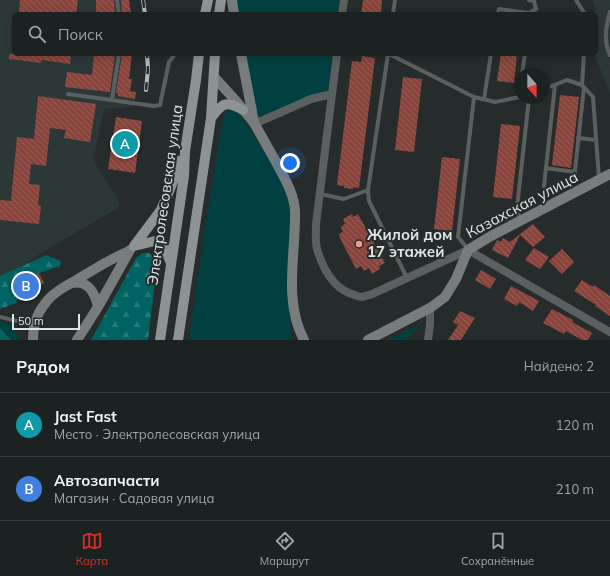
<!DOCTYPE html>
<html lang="ru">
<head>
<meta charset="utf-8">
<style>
	body { margin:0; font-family:Mulish,sans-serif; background:#25292a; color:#f1f3f6 }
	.compass { position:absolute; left:514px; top:68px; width:36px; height:36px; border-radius:50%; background:#1c2121; box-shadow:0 2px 10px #0003; rotate:159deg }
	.scale { position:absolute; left:12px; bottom:10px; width:68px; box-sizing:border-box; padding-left:4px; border:2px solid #e0e4e4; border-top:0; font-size:11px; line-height:14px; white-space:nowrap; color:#e0e4e4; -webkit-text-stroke:3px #262c2c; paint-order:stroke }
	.you { position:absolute; left:290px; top:163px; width:14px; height:14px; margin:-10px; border:3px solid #fff; border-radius:50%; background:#1a73e8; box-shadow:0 0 0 6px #1a73e833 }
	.badge { display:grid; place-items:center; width:26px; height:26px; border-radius:50%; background:#d93025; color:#fff; font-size:13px; font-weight:700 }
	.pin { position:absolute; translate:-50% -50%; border:2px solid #fff; box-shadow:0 1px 4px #0006 }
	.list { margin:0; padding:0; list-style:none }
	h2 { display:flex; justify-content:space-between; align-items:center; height:52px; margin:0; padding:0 16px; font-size:17px }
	h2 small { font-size:13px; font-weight:400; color:#a0a3a5 }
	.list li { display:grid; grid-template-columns:26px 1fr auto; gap:12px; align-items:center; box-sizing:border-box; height:64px; padding:0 16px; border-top:1px solid #3a3e3f }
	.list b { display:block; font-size:15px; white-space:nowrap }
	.list p { margin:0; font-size:13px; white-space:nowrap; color:#a0a3a5 }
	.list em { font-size:13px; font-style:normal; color:#a0a3a5 }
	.icon { flex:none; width:22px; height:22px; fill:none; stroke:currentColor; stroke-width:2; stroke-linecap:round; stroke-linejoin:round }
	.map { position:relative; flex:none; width:610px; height:340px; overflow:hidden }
	.search { position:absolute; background:#1c2121; box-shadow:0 2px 10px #0003; left:12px; right:12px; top:12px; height:44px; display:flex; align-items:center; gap:10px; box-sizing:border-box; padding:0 14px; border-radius:6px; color:#a0a3a5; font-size:15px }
	.sheet { height:180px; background:#1c2121 }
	nav { display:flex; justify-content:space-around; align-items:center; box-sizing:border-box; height:56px; border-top:1px solid #3a3e3f; background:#1c2121; font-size:11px; color:#a0a3a5 }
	nav a { display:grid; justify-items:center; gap:2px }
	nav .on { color:#d93025 }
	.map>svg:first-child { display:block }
	.built { fill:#2c3838 }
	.grass { fill:#004040 }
	.forest { fill:url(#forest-firs) }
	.building { fill:url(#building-back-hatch) }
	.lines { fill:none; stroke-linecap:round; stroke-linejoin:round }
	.lane { stroke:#5c5f5f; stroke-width:4 }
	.street { stroke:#5c5f5f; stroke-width:8 }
	.secondary { stroke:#787c7c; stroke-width:10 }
	.primary { stroke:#8d9292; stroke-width:10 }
	.rail-casing { stroke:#b7bbbb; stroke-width:4 }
	.rail { stroke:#262c2c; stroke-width:2.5; stroke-dasharray:8; stroke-linecap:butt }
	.poi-dot { fill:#f59c90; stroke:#262c2c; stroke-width:1.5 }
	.labels { text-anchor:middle; stroke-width:4; stroke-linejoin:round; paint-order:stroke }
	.street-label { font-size:15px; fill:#e0e4e4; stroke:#262c2c }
	.poi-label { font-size:15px; font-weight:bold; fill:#e0e4e4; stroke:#262c2c; text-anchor:start }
</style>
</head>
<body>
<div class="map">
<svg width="610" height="340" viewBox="0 0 610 340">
	<defs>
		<pattern id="forest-firs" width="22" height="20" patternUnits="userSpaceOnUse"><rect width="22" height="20" fill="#006363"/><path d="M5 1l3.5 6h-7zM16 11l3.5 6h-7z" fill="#257979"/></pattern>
		<pattern id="building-back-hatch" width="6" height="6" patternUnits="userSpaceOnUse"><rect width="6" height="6" fill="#8a443b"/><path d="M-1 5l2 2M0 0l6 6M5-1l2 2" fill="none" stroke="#9a5f57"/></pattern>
	</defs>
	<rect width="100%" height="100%" fill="#262c2c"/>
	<!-- built -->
	<path class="built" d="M0 0H129L131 14H14V54H132L129 79H132L130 91 136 92 133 107 104 109 93 160 120 203 118 208 51 247 0 280Z
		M593 0H610V93L594 54H596V17Z"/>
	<!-- grass -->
	<path class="grass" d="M236 0H339L338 14H238Z
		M245 54H333L328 92 256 118Z
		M228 110H234L239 113 282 180 288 192 289 205V303L291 340H189L206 222 221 129 225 114Z
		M0 321 8 323 17 334 20 340H11L0 328Z
		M423 322 405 340H388Z"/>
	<!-- forest -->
	<path class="forest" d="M143 253H149L155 257 157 265 148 340H91L136 258Z
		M46 255 61 261 60 266 39 273 12 289 18 298 16 303 0 309V276Z
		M0 328 11 340H0Z"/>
	<!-- building -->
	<path class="building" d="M20 0H78L76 14H19Z
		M96 0H114L115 14H96Z
		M121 0H129L131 14H122Z
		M363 0H382L381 14H361Z
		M9 54H71L70 64 42 60 41 63 9 59Z
		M94 54H115L110 92 65 87 67 72 92 75Z
		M122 54H132L129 79H132L130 91 136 92 135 99 118 96V93H116Z
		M501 54H517L514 83 497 81Z
		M362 56 375 58 359 188 353 187V189L344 188V186L337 185 352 61 361 62Z
		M403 77 422 79 414 152 395 150Z
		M560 95 579 97 571 168 552 165Z
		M38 96 96 104 90 142 64 138 66 130 50 128 46 166 31 164 29 184 40 185 38 205 41 206 39 224 0 220V200L11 201 17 137 34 139Z
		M116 117 142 121 135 173 108 169Z
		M501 124 520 126 512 199 493 197Z
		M442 157 460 159 452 231 434 229Z
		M352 214 353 217 358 214 385 263 379 266 380 269 372 274 369 268 364 271 361 266 356 269 340 238 339 234 343 232 341 227 345 224 343 219Z
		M533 224 545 237 533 247 520 235 508 258 492 250 497 240 501 242 503 238 510 242Z
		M534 248 549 257 540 269 525 260Z
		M562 249 574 262 562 274 549 261Z
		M481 270 496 279 490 289 475 280Z
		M39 273 44 283 18 298 12 289Z
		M582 280 593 287 594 285 610 296V316L595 306 596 305 574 291Z
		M511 286 539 301 533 311 519 302 517 306 504 299Z
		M552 309 573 320 572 322 592 333 588 340H582L566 331 564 334 543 323Z
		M460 311 475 318 461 340H448L458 325 453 322Z"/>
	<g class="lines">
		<!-- lane -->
		<path class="lane" d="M117 0 119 14
			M576 0 585 14
			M610 12C606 26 603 41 610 55
			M393 14 395 0
			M498 14 499 9 529 13 536 9 534 1 529 0
			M389 54 474 97
			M584 54 582 85 593 97 599 178
			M522 74 525 54
			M544 89 567 80 582 85
			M68 94 154 106 160 105 169 62 175 54
			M519 97 520 87
			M112 99 119 54
			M484 99 491 54
			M578 138 596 140
			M546 168 575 172
			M574 180 584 87
			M544 186 555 85
			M368 190 369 201 407 278
			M320 194 344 199 368 190 388 54
			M520 220 517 208 529 98
			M468 249 458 237 474 97 495 102 520 97
			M0 317 34 325"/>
		<!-- street -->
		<path class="street" d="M342 14 344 0
			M337 54 316 224C316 232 315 240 317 249 323 269 334 290 355 295 357 296 359 297 361 297 364 297 367 295 370 295L468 250 610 332
			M254 124 311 99 332 94
			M428 340 430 325V308"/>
		<!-- secondary -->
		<path class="secondary" d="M232 0 234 14
			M241 54 254 122
			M214 77C228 92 242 107 254 123 261 135 268 148 275 160 283 176 294 192 295 211 296 253 283 301 304 340
			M71 283C74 283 78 282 81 283 92 286 96 297 98 307
			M33 340C33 327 36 315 44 305 51 294 64 287 75 281 93 270 110 259 129 251
			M77 340 98 307 130 250
			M368 340 430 308 445 297 456 279 468 250 491 236 610 174"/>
		<!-- primary -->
		<path class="primary" d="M205 14 208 0
			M219 14 221 0
			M211 118C222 103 226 100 243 110
			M134 246 161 210 170 189 181 160
			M134 246 155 241 164 247 171 263
			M160 340 184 176 185 151 196 80 199 54
			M178 340 211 118 215 54"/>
		<!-- rail casing -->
		<g class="rail-casing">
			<path id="rail" d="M143 0 145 14
				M146 90 148 69 147 54"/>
		</g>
		<!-- rail -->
		<use href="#rail" class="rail"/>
	</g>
	<!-- markers -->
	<circle class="poi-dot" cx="359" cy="244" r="4"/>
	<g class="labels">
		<!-- street labels -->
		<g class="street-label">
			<text transform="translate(165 195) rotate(-82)" y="5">Электролесовская улица</text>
			<text transform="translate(522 205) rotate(-28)" y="5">Казахская улица</text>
		</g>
		<!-- poi labels -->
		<g class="poi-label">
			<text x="367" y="240">Жилой дом<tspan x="367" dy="17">17 этажей</tspan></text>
		</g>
	</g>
</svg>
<svg class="compass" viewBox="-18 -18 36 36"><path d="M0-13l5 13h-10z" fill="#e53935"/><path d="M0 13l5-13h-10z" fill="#a0a3a5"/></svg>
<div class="scale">50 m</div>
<div class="you"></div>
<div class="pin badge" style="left:125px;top:144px;background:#0f9aa8">A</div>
<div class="pin badge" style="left:26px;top:286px;background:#3f7fe0">B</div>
<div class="search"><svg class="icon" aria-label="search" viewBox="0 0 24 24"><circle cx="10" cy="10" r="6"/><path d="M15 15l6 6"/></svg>Поиск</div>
</div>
<section class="sheet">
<h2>Рядом<small>Найдено: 2</small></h2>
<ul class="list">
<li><span class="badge" style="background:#0f9aa8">A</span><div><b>Jast Fast</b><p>Место · Электролесовская улица</p></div><em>120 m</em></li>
<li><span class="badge" style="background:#3f7fe0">B</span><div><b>Автозапчасти</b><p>Магазин · Садовая улица</p></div><em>210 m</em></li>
</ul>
</section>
<nav>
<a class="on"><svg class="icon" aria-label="map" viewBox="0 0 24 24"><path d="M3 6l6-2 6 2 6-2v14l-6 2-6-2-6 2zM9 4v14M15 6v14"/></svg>Карта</a>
<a><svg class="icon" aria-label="directions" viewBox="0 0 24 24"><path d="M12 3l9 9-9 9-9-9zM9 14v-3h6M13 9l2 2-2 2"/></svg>Маршрут</a>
<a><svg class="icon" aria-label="saved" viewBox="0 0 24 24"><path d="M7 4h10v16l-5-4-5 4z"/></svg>Сохранённые</a>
</nav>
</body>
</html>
